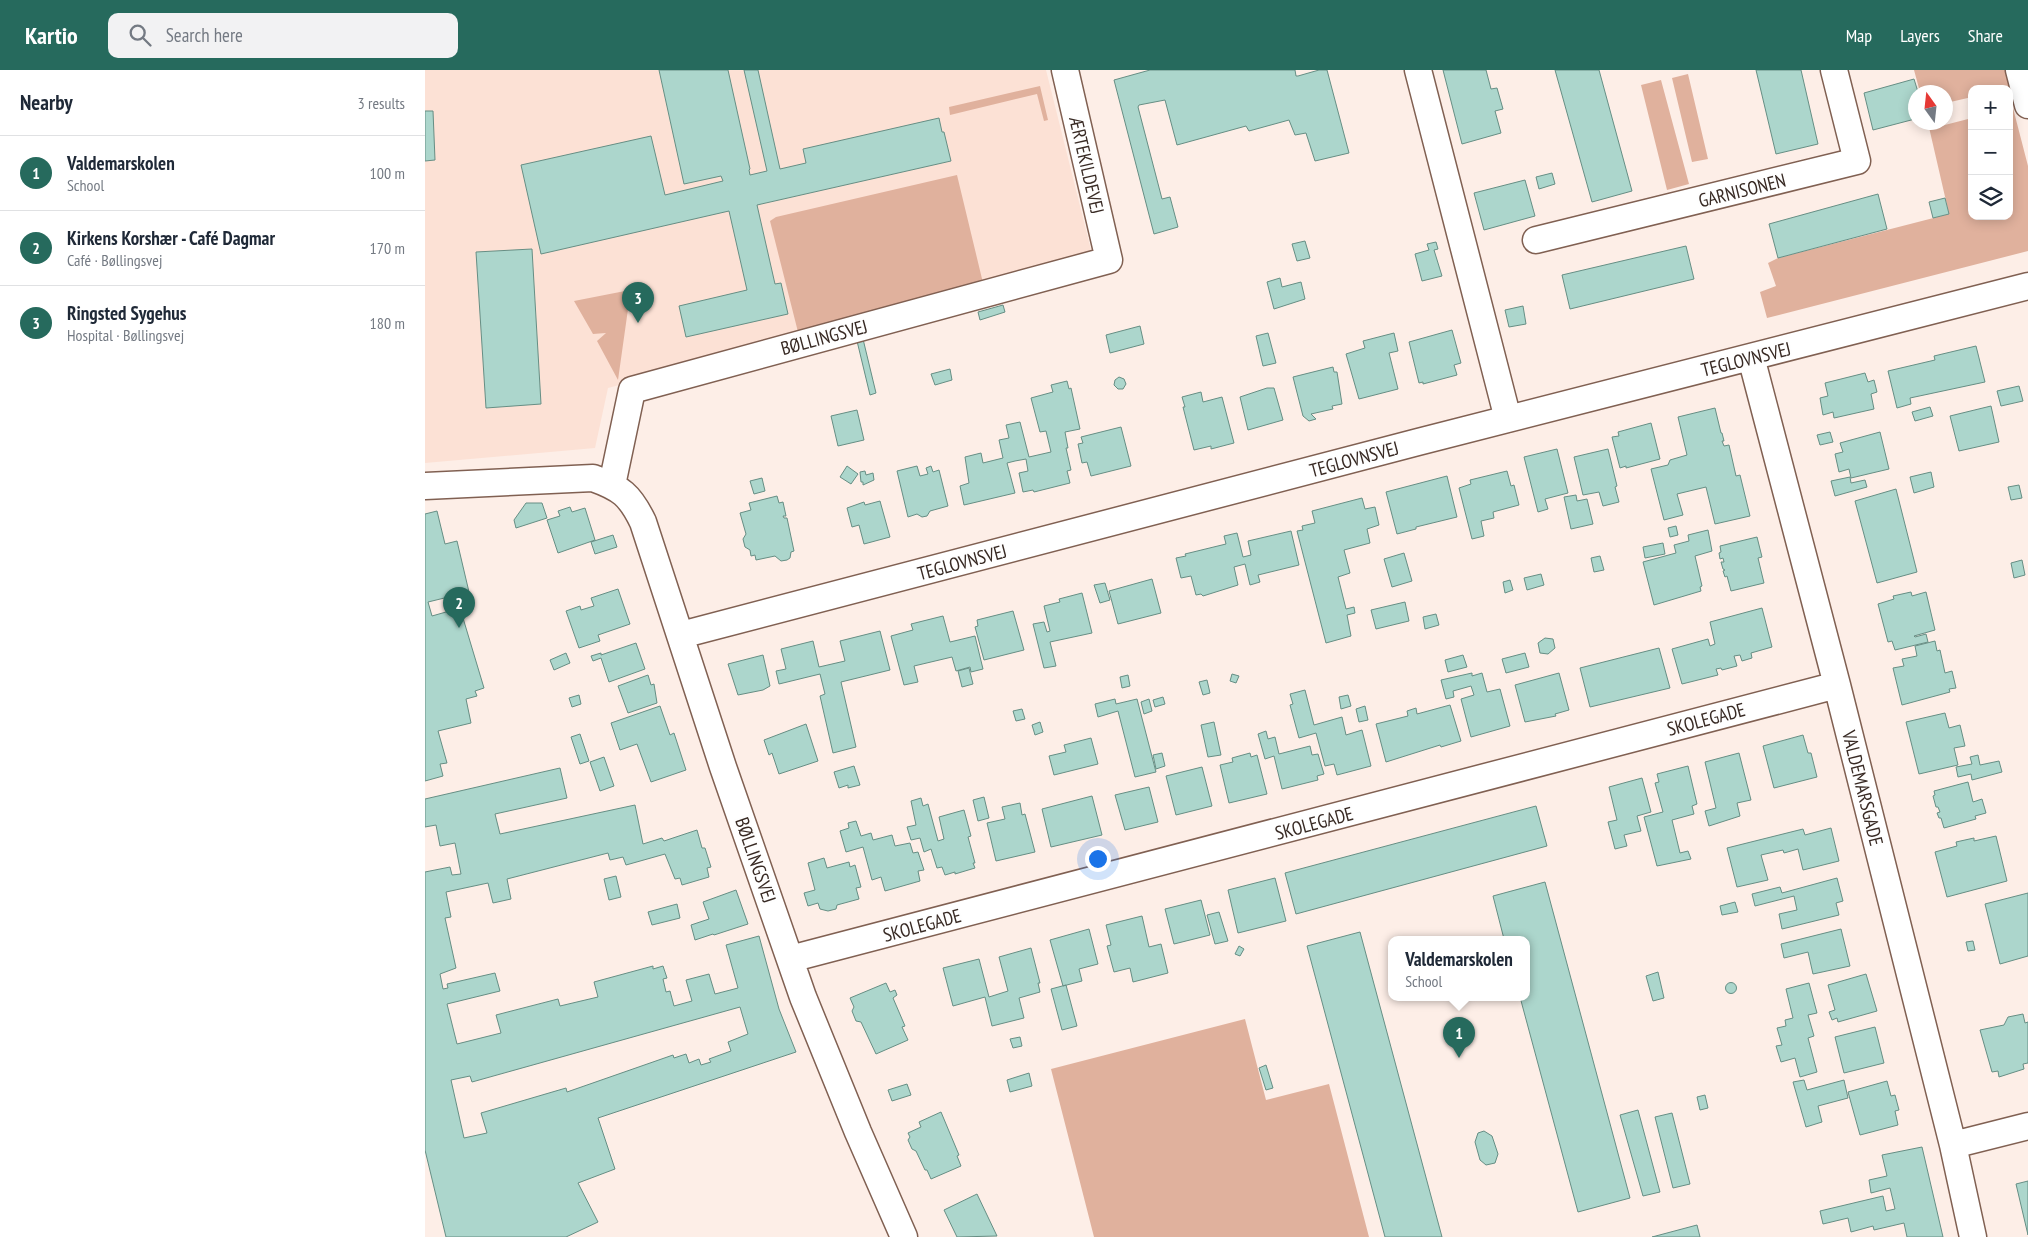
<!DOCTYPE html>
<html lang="en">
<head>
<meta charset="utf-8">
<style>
	body { margin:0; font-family:"PT Sans Narrow",sans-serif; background:#f2f2f3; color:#1f2937 }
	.controls { position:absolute; right:15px; top:15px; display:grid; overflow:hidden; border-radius:10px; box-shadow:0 2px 12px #0003 }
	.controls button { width:45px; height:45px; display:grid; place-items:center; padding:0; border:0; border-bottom:1px solid #e0e1e3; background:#fff; color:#1f2937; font:25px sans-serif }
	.compass { position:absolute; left:1483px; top:15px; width:45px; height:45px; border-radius:50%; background:#fff; box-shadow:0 2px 12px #0003; rotate:345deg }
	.you { position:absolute; left:672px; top:788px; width:18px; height:18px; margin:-12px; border:4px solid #fff; border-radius:50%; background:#1a73e8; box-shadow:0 0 0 8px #1a73e833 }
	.badge { display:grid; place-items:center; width:32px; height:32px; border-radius:50%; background:#266a5d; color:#fff; font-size:16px; font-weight:700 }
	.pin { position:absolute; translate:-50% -41px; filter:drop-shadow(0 1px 2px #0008) }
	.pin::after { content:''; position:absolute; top:26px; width:18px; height:15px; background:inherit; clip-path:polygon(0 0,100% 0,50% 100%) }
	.popup { position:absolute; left:963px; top:866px; width:142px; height:65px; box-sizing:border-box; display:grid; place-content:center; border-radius:10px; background:#fff; filter:drop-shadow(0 1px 4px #0005); font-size:16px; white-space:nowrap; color:#747a83 }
	.popup b { font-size:19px; color:#1f2937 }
	.popup::after { content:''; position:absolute; left:50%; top:100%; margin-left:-10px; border:10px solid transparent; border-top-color:#fff }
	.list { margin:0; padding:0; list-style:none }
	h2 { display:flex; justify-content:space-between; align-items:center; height:65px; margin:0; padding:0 20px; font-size:21px }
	h2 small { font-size:16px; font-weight:400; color:#747a83 }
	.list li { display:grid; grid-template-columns:32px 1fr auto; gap:15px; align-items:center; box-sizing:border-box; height:75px; padding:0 20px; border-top:1px solid #e0e1e3 }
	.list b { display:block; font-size:19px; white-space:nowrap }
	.list p { margin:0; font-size:16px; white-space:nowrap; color:#747a83 }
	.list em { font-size:16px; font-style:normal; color:#747a83 }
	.icon { flex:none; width:28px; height:28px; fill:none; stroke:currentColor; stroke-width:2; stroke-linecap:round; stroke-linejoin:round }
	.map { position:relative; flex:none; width:1603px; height:1167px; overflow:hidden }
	header { display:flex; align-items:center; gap:30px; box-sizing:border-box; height:70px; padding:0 25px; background:#266a5d; color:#fff }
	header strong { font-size:24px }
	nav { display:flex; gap:28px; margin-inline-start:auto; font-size:18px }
	.search { width:350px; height:45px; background:#f2f2f3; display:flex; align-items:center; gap:12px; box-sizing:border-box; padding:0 18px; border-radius:10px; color:#747a83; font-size:19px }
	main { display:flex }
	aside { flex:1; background:#fff }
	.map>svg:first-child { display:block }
	.built { fill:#fce1d5 }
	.green { fill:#e0b19d }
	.building { fill:#acd6cc; stroke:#668e84; fill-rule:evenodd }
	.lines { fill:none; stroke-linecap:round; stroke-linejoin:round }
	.minor-casing { stroke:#806052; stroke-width:29 }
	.minor { stroke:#fff; stroke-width:26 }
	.labels { text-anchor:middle; stroke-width:4.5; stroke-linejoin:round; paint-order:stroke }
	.street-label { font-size:19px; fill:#382a24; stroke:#fefefe }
</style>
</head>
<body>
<header>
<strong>Kartio</strong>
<div class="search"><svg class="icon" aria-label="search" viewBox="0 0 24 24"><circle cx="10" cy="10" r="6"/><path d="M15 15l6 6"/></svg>Search here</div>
<nav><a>Map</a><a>Layers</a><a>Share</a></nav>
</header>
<main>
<aside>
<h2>Nearby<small>3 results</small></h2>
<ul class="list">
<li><span class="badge">1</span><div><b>Valdemarskolen</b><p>School</p></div><em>100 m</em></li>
<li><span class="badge">2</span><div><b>Kirkens Korshær - Café Dagmar</b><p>Café · Bøllingsvej</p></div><em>170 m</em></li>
<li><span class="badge">3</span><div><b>Ringsted Sygehus</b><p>Hospital · Bøllingsvej</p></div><em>180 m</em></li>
</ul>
</aside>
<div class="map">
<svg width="1603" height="1167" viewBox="0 0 1603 1167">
	<rect width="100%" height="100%" fill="#fdeee7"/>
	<!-- built -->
	<path class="built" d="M0 0H621L668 188 183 318 170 378 0 393Z"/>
	<!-- green -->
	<path class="green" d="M1489 0H1584L1589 17 1580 19H1547V27L1521 33 1520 22H1495Z
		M1263 4 1283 89 1267 92 1247 8Z
		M1236 10 1264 114 1242 120 1216 15Z
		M615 16 623 50 619 51 612 24 525 45 524 37Z
		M1588 38 1603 96V181L1342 248 1335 222 1351 216 1343 193 1353 188 1524 144 1503 53H1510L1512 57 1547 48V146H1584V39Z
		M532 105 558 213 373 262 345 151 351 147Z
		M200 221 205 225 193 310 172 271 181 263 168 264 149 231Z
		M820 949 841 1030 904 1014 944 1167H669L626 999Z"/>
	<!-- building -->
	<path class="building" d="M234 0H303L325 99 324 100 325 105 342 101 319 0H333L355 99 381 93 378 79 514 48 517 62H519L526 91 332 135 350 214 356 213 363 244 261 267 254 236 322 220 304 141 116 184 96 95 226 66 240 125 298 111 296 106 259 114Z
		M725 0H870L871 6H873L894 0H902L924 83 890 91 881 63 870 65 864 50 824 61 821 56 752 75 740 30 714 35 713 37 737 129 745 127 753 157 729 164 689 10Z
		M1018 0H1061L1066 19 1072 18 1078 39 1070 41 1076 63 1037 74Z
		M1130 0H1174L1207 121 1167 132Z
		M1331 0H1376L1393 74 1351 84Z
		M1489 9 1493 22H1490V49L1448 60 1439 23Z
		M0 41H8L10 90 0 91Z
		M1127 103 1130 114 1114 119 1111 107Z
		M1100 110 1110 146 1059 160 1049 123Z
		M1453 124 1462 159 1353 188 1344 154Z
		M1520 128 1524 144 1508 148 1504 132Z
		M880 171 885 188 872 191 867 174Z
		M1011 172 1013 179 1009 180 1017 206 997 211 990 184 1004 180 1002 174Z
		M1261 176 1269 209 1145 239 1137 205Z
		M107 179 116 334 61 338 51 182Z
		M855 208 857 217 876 212 880 229 849 239 842 212Z
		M578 235 580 242 555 250 553 242Z
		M1098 236 1101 254 1084 257 1080 240Z
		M715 256 719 274 685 283 681 265Z
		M1027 260 1036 293 1029 295 1032 305 998 314V312L994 313 984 272Z
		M843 263 851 293 838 296 831 266Z
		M969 263 973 281 964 283 973 319 934 329 921 284 940 278 938 271Z
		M438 269 451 323 445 325 432 271Z
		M1551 276 1560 312 1485 328 1486 334 1472 338 1463 301 1510 290 1509 286Z
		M908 297 909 302H912L917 334 907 336 908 339 886 344 891 349 884 351 878 346 868 307Z
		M525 299 527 310 510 315 506 304Z
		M1440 303 1443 312 1449 310 1452 322 1446 324 1449 339 1409 348 1408 342 1398 345 1395 328 1403 326 1400 313Z
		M694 307 699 309 701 314 698 319H693L689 315 690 310Z
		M642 311 644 319 646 318 655 359 640 362 643 378H641L646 400 642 401 645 413 609 422 608 420 598 422 594 403 603 401 601 389 590 391 582 393 590 423 539 435 535 416 544 413 540 387 556 383 558 393 578 388 574 370 584 368 581 355 595 352 604 387 626 382 621 361 615 362 606 328 628 322 626 315Z
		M1594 316 1598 331 1576 336 1572 321Z
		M842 318H849L858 350 823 360 815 327Z
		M776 322 778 332 797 327 809 373 786 379V376L769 380 758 337H760L757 327Z
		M1566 336 1574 372 1534 381 1525 346Z
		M1505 337 1508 346 1490 351 1487 342Z
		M1290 338 1296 363H1297L1299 371H1297L1299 376 1304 375 1311 406 1315 405 1325 446 1290 454 1281 417 1252 424 1258 445 1239 450 1226 399 1243 395 1245 390 1262 385 1253 347Z
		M432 340 439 370 413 376 406 346Z
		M1226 353 1235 389 1201 398V396L1195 398 1187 367 1194 366 1193 362Z
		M696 357 706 396 666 406 662 392 657 393 653 374 658 373 656 367Z
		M1405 362 1408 372 1395 375 1392 365Z
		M1455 362 1464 399 1426 408 1424 399 1414 402 1410 384 1418 382 1415 373Z
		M1132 379 1143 423 1120 429 1123 439 1113 442 1099 387Z
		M1183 379 1192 416 1190 417 1194 432 1178 436 1174 422 1158 425 1149 387Z
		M422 396 433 404 426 414 415 407Z
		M492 396 495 406 503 404 501 398 506 396 508 402 514 400 523 436 505 441 502 446 497 447 492 444 483 447 472 401Z
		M440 401 441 405 448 403 449 410 438 415V412H436L435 402Z
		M1082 401 1086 416 1089 415 1094 435 1068 442 1069 448 1056 451 1059 466 1047 469 1034 418 1046 414 1045 410Z
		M1506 402 1509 417 1489 423 1485 407Z
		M1022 406 1032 447 991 457V459L972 464 961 422Z
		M1425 407 1426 413 1440 410 1442 417 1410 426 1406 411Z
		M337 408 340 421 329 424 325 411Z
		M1594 415 1597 428 1586 430 1583 417Z
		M1471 419 1492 502 1452 513 1430 431Z
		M1151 425 1152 431 1162 429 1168 454 1146 459 1139 427Z
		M352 426 354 433 358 432 361 446H358L359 448H362L369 481 366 482 365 488 362 490 356 491 350 486 331 490 330 485 326 486 325 480 320 477 318 469 321 464 315 443 326 440 324 433Z
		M937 428 940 439 950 437 954 455 942 459 945 473 919 480 925 503 913 507 921 539 929 537 930 543 922 545 926 566 901 573 872 461 878 460 877 456 890 453 887 441Z
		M455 431 465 467 439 474 434 455 427 457 422 438 439 432 440 435Z
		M101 433H117L122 448 91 458 89 450Z
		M145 437 147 442 160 438 170 470 133 483 122 450 135 446 133 441Z
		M12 441 20 474 32 471 44 522 3 532 7 546 35 538 59 618 50 621 52 626 41 629 46 653 13 661 22 693 15 694 18 706 0 711V444Z
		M1251 456 1253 465 1245 467 1243 458Z
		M1283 460 1287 481 1270 486 1277 516 1275 517 1276 521 1229 535 1218 492 1251 483 1249 475 1264 471 1263 465Z
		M866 461 874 495 833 505 835 512 825 515 820 494 809 497 813 515 778 526 776 524 771 525 766 506 756 508 751 488 761 486 760 484 801 474 799 466 812 463 818 487 826 485 823 471Z
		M188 465 192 477 170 484 166 472Z
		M1332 467 1337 487 1333 488 1339 513 1306 521 1302 506 1300 507 1298 501 1300 500 1298 499 1296 492H1299L1298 488 1295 489 1294 483 1296 482 1295 476Z
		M1238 473 1240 484 1220 488 1218 477Z
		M979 483 987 511 967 517 959 489Z
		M1175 486 1179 500 1169 502 1166 488Z
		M1597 490 1600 505 1589 508 1586 493Z
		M1116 504 1119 515 1102 520 1099 508Z
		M727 509 736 543 693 554 684 521Z
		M1085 510 1088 520 1080 523 1078 512Z
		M680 513 685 530 675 533 669 515Z
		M193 519 205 554 173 565 175 571 154 578 141 541 155 536 156 540 169 536 166 528Z
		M1486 522 1487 526 1501 522 1510 560 1489 566 1490 567 1501 564 1503 572 1470 580 1467 571 1463 572 1453 534 1469 529 1468 526Z
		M657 523 667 563 625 572 631 596 619 598 608 554 619 552 622 562 625 561 619 536 635 532 634 529Z
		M980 532 984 551 951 559 946 540Z
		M1337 538 1347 577 1326 583 1327 588 1317 591 1315 585 1309 586 1312 596 1297 600 1296 598 1291 599 1293 605 1257 614 1247 579 1283 569 1285 576 1290 574 1285 552Z
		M588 541 599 580 559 590 550 557 553 556 552 550Z
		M1011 544 1014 555 1000 559 998 547Z
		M518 546 525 572 550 566 558 599 546 602 545 597 531 601 527 587 489 596 493 612 479 615 466 566 488 560 486 554Z
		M455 561 465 600 416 612 431 677 408 683 395 626 400 624 395 604 354 614 351 601 361 599 356 579 388 571 394 597 420 591 415 571Z
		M1120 568 1128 569 1130 578 1123 584 1115 583 1113 573Z
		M1510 571 1512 581 1515 580 1520 603 1527 601 1531 618 1524 619 1525 622 1477 635 1468 598 1479 596 1477 589 1492 586 1490 576Z
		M211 573 220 599 184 612 176 588 168 591 166 586 176 583V585Z
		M1234 578 1245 618 1165 637 1155 598Z
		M141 583 145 593 129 600 125 590Z
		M1100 583 1104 597 1081 603 1077 589Z
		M338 585 345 616 338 620 313 625 303 594Z
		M1038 585 1042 597 1023 602 1020 590Z
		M544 598 548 614 537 617 533 601Z
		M1047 603V606L1057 603 1062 622 1075 619 1085 656 1046 667 1036 629 1049 625 1046 616 1028 621 1029 627 1021 629 1016 610Z
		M1134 603 1144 640 1130 644 1131 646 1100 652 1090 615Z
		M807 604 814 606 811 613 805 611Z
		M223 605 226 615 229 614 232 633 203 643 193 616Z
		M703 605 705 616 697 618 695 607Z
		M782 610 785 623 778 625 774 612Z
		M880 620 889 655 917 647 921 665 937 660 946 696 912 705 909 694 900 696 891 663 874 668 865 635 868 634 865 624Z
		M154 625 156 634 147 637 144 628Z
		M923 625 926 636 916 639 914 627Z
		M738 627 740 634 730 637 728 630Z
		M690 629 691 634 712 629 731 702 710 707 693 641 673 647 670 634Z
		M724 629 727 641 719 644 716 632Z
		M1025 635 1036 671 1016 677 1015 675 961 692 951 654 983 646 982 641 991 638 992 644Z
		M235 636 245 665 249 663 261 700 226 712 212 674 195 680 186 653Z
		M940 636 943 650 934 652 931 639Z
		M597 639 600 649 591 651 588 641Z
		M1520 643 1524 658 1535 655 1540 676 1529 678 1533 695 1494 704 1481 652Z
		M615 652 618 662 610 665 607 655Z
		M789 652 796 685 783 687 776 655Z
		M381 654 393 691 354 704 347 683 344 685 339 670Z
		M841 661 843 669 850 667 854 684 885 676 887 685 893 684 899 704 892 706 893 710 857 719 849 686 840 689 833 664Z
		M155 664 164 691 155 694 146 667Z
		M1378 665 1383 683H1386L1392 707 1349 718 1338 676Z
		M666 668 673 694 629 705 624 686 641 682 639 675Z
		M737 683 740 696 731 699 728 685Z
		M825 683 826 687 832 685 842 724 804 733 795 695 808 692 807 688Z
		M1314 683 1326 730 1312 733 1315 746 1284 756 1280 741 1291 738 1280 692Z
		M1553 685 1555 695 1574 691 1577 702 1547 710 1546 704 1533 707 1531 697 1547 694 1545 687Z
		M179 687 189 716 175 721 165 692Z
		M429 696 435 715 423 718V715L414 718 409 702Z
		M1263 696 1272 734 1267 736 1269 744 1247 750 1255 783 1263 781 1266 789 1232 796 1219 747 1238 742 1230 713 1234 712 1232 704Z
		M777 697 787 736 751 745 741 706Z
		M135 698 142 728 70 744 75 764 210 735 218 774 237 768 239 771 272 760 277 778H280L286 797 282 798 284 807 257 815 255 808 250 809 240 784 201 795 198 787 185 790 183 783 82 809 86 829 68 833 63 813 21 822 26 847 20 848 31 898 15 904 18 919 23 918 22 914 70 903 75 921 22 934 32 974 76 963 71 945 133 929 135 936 173 927 169 912 228 896V899L238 896 242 908 238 909 241 922 245 921 249 936 267 931 261 910 284 904 290 924 313 918 301 875 334 866 354 939 371 982 173 1048 190 1099 153 1113 173 1152 141 1167H21L0 1080V802L25 797 27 805 36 804 30 773 15 776 11 755 0 757V729ZM315 937 323 964 303 972 306 981 284 989 286 992 276 995 274 989 264 993 261 984 249 988 248 985 142 1022 141 1018 56 1043 62 1063 39 1068 26 1010 45 1006 47 1012Z
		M1217 708 1226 742 1212 746 1216 761 1199 765 1202 776 1190 779 1183 752 1192 750 1184 717Z
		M1543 712 1548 732 1557 729 1561 743 1550 746 1551 749 1519 758 1516 748H1514L1512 743 1515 742 1513 737H1511L1508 726 1510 725 1509 721Z
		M724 717 733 752 700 760 690 725Z
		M667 726 677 765 626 777 617 739Z
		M559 727 564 748 553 751 548 730Z
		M496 728 498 736 503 734 513 771 519 769 514 747 539 740 546 766 543 767 550 793H548L550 798 530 804V802L520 805 517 797 512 798 506 779 499 782 495 768 486 770 482 757 491 755 486 731Z
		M595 733 597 745 600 744 610 782 571 791 562 753 580 749 577 737Z
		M1111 736 1122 776 871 844 860 803Z
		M431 751 436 766 446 763 448 770 467 765 470 776 485 773 488 783 493 782 499 800 493 801 495 811 460 821 456 807 447 810 438 777 421 782 415 761 424 758 423 753Z
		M1406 758 1414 791 1378 800 1373 779 1359 783 1358 780 1336 785 1343 810 1312 817 1302 778 1378 759 1380 765Z
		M1571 766 1582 811 1522 827 1510 782 1532 776 1531 772 1549 768V771Z
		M399 788 402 798 424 792 425 797 430 795 436 817 431 818 434 829 412 835 411 839 403 841 395 839 393 833 383 836 379 823 390 820 383 793Z
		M191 806 196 827 184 830 179 809Z
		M850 808 861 851 813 863 803 820Z
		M1412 808 1418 831 1411 833 1414 845 1357 859 1354 844 1372 840 1369 826 1330 836 1327 824 1355 817 1357 823Z
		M1120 812 1205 1128 1153 1142 1095 927H1102V869H1079L1068 826Z
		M311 820 323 854 289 865 288 864 270 870 266 855 284 849 278 832Z
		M1603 823V886L1575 894 1560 834Z
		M776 830 785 865 749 874 740 839Z
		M1310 832 1313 842 1297 845 1295 836Z
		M252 834 255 848 227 855 223 842Z
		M794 842 803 871 790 874 782 845Z
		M717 846 724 877 736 874 743 903 708 912 705 898 689 902 682 876 686 875 681 855Z
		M664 859 673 894 654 899 657 911 638 916 625 870Z
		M1416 859 1425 896 1388 904 1383 882 1359 888 1356 874Z
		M935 862 1017 1167H960L882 876Z
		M1548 871 1550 880 1543 881 1541 872Z
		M814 876 819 879 815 886 810 884Z
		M606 878 615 913H613L615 922 594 928 599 948 567 956 560 927 528 936 518 898 554 889 564 927 583 921 574 887Z
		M1233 902 1239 928 1228 931 1221 906Z
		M1441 904 1452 941 1413 952 1412 948 1407 950 1404 942 1410 940 1403 915Z
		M1300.5 918a5.5 5.5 0 1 1 11 0a5.5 5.5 0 1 1-11 0Z
		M461 913 465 922 470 920 472 925 468 928 480 956 477 957 483 970 451 984 436 952 431 951 427 941 429 937 425 928Z
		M1384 913 1392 943 1383 945 1389 966 1383 968 1392 1002 1375 1007 1370 988 1356 992 1351 976 1357 975 1352 958 1361 956 1360 950 1368 948 1361 919Z
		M641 915 652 956 637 960 626 919Z
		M1598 944 1600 953 1603 952V993L1598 994 1599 999 1574 1007 1573 1001 1567 1002 1555 960 1579 955 1583 947Z
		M1450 957 1459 993 1419 1003 1410 967Z
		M595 967 597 976 588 978 585 969Z
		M841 995 848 1018 841 1020 834 998Z
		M604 1003 607 1016 585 1022 582 1010Z
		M1379 1010 1382 1020 1419 1010 1423 1028 1393 1036 1397 1052 1381 1057 1368 1012Z
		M1462 1011 1466 1026 1470 1025 1474 1040 1470 1041 1473 1055 1435 1065 1423 1022Z
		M482 1014 486 1025 467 1031 463 1020Z
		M1280 1025 1283 1038 1275 1040 1272 1027Z
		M1213 1040 1235 1122 1218 1126 1195 1045Z
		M516 1042 534 1085 532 1086 536 1096 506 1109 502 1100H500L491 1081 487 1079 483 1070 485 1067 483 1063 496 1057 494 1052Z
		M1247 1043 1265 1114 1248 1118 1230 1047Z
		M1059 1061 1067 1066 1073 1084 1070 1093 1061 1095 1055 1090 1050 1072 1053 1063Z
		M1497 1077 1518 1167H1482L1479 1153 1449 1160 1448 1156 1426 1162 1423 1148 1398 1154 1395 1141 1458 1126 1461 1141 1470 1139 1465 1118 1446 1123 1444 1110 1462 1106 1457 1085Z
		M1603 1111V1165L1591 1114Z
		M552 1124 572 1166 532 1167 519 1140Z
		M1272 1155 1275 1167H1227Z"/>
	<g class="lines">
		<!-- minor casing -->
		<g class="minor-casing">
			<path id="minor" d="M993 0 1083 349
				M1594 0 1603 35
				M1111 170 1432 91 1409 0
				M1326 287 1412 615 1528 1075 1603 1056
				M187 415 207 320 684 190 640 0
				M0 416 168 408C196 418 205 425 218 452L298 697 378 927 433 1062 479 1167
				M256 565 993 372 1603 216
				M365 889 1412 615
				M1528 1075 1548 1167"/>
		</g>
		<!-- minor -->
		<use href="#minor" class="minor"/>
	</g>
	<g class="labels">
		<!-- street labels -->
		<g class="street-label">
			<text transform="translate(662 95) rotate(77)" y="7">ÆRTEKILDEVEJ</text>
			<text transform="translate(1317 120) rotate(-14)" y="7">GARNISONEN</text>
			<text transform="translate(399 267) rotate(-15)" y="7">BØLLINGSVEJ</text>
			<text transform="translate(1321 289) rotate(-14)" y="7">TEGLOVNSVEJ</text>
			<text transform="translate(929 389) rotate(-15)" y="7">TEGLOVNSVEJ</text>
			<text transform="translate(537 492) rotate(-15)" y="7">TEGLOVNSVEJ</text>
			<text transform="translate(1281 649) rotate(-15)" y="7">SKOLEGADE</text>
			<text transform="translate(1438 718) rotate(76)" y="7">VALDEMARSGADE</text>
			<text transform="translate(889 753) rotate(-15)" y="7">SKOLEGADE</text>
			<text transform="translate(331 790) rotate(71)" y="7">BØLLINGSVEJ</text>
			<text transform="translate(497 855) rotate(-15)" y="7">SKOLEGADE</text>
		</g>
	</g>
</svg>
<div class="controls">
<button>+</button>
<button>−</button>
<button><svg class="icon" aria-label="layers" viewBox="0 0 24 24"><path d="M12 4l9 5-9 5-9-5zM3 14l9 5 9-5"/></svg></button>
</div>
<svg class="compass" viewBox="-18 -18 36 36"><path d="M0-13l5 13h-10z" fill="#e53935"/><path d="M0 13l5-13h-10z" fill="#747a83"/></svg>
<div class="you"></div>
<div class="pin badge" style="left:1034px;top:988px">1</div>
<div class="popup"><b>Valdemarskolen</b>School</div>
<div class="pin badge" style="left:34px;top:558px">2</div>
<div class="pin badge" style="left:213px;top:253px">3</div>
</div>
</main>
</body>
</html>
